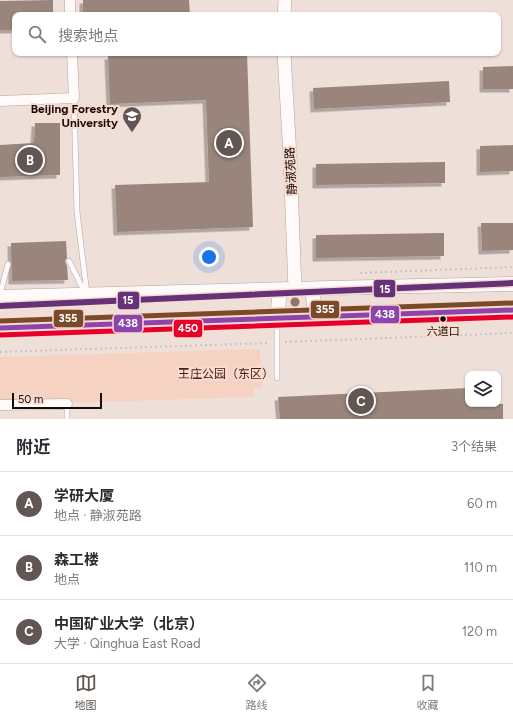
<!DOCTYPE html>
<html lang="zh">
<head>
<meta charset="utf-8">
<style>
	body { margin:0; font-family:Figtree,"Noto Sans SC",sans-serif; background:#f2f2f3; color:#2b2b33 }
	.controls { position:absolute; right:12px; bottom:12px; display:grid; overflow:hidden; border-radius:8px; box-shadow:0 1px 3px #0004 }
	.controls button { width:36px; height:36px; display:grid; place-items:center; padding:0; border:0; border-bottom:1px solid #e1e1e2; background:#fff; color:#2b2b33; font:20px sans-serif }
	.scale { position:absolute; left:12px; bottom:10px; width:90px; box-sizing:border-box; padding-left:4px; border:2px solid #150c08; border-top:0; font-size:11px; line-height:14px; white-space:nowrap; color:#150c08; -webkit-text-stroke:3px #f9dbcf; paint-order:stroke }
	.you { position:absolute; left:209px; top:257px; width:14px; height:14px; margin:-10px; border:3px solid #fff; border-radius:50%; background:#1a73e8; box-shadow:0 0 0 6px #1a73e833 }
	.badge { display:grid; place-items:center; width:26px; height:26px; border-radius:50%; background:#615651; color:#fff; font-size:13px; font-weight:700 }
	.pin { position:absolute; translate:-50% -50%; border:2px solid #fff; box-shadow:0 1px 4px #0006 }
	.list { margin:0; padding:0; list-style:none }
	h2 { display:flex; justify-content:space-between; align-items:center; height:52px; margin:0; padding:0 16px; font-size:17px }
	h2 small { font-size:13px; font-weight:400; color:#7c7c81 }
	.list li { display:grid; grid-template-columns:26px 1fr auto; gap:12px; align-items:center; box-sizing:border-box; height:64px; padding:0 16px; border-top:1px solid #e1e1e2 }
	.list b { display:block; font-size:15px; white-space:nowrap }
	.list p { margin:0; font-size:13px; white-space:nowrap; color:#7c7c81 }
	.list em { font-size:13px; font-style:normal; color:#7c7c81 }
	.icon { flex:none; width:22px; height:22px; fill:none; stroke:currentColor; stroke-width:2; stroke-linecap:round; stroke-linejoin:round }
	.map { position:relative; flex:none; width:513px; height:419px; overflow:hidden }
	.search { position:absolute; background:#fff; box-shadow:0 1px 3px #0004; left:12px; right:12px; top:12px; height:44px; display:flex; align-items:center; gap:10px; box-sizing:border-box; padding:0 14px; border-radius:8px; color:#7c7c81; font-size:15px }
	.sheet { height:244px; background:#fff }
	nav { display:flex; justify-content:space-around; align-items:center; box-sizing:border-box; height:56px; border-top:1px solid #e1e1e2; background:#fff; font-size:11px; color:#7c7c81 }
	nav a { display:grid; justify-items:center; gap:2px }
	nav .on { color:#615651 }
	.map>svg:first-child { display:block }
	.green { fill:#f6d2c3 }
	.building { fill:#99857c; filter:url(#shadow) }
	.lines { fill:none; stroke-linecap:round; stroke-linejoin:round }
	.service-casing { stroke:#b2a5a0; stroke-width:6 }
	.minor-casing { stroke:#b2a5a0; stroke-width:11 }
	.tertiary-casing { stroke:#b2a5a0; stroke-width:14 }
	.secondary-casing { stroke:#b2a5a0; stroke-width:15 }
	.path { stroke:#c9c4c2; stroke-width:2; stroke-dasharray:2 3; stroke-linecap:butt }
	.service { stroke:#fdfaf9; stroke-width:5 }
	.minor { stroke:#fdfaf9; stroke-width:10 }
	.tertiary { stroke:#fdfaf9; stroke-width:13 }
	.secondary { stroke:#fdfaf9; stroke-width:14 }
	.bus-1-casing { stroke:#f9dbcf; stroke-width:8 }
	.bus-2-casing { stroke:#f9dbcf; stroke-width:8 }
	.bus-3-casing { stroke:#f9dbcf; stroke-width:8 }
	.bus-1 { stroke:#8e44ad; stroke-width:5 }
	.bus-2 { stroke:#e4002b; stroke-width:5 }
	.bus-3 { stroke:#7a4b2a; stroke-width:5 }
	.metro-1-casing { stroke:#f9dbcf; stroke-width:9 }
	.metro-1 { stroke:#653279; stroke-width:6 }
	.tree { fill:#91756a }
	.bus-dot { fill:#150c08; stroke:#f9dbcf; stroke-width:1.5 }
	.labels { text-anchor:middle; stroke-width:4; stroke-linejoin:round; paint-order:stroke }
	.bus-label { font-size:11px; fill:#150c08; stroke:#f9dbcf }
	.poi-label { font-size:12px; font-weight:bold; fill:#150c08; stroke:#f9dbcf; text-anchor:end }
	.street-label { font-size:12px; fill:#150c08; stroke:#f9dbcf }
	.park-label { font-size:12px; fill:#441f0f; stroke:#f9dbcf }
	.line-badge { stroke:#f9dbcf; stroke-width:1.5 }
	.badge-label { font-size:11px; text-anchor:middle; font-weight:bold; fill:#fff }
</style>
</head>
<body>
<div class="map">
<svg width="513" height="419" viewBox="0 0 513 419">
	<defs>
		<filter id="shadow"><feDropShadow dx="-3.5" dy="3.5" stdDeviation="0" flood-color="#0004"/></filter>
	</defs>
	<rect width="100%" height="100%" fill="#efdfd9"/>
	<!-- green -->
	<path class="green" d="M260 349 262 387 254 388V397L0 405V357Z"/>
	<!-- building -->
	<path class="building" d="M53 0V15H15V30H0V1Z
		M83 0H189L190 15H83Z
		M186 53H247L253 227 117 232 115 185 209 182 206 100 110 104 108 56Z
		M513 66V89H483V67Z
		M449 81 450 102 314 109 313 88Z
		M35 123H60V175L0 177V145L34 143Z
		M513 145V171L480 172V146Z
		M445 162V183L316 185V164Z
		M481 223H513V250L482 251Z
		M444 233V256L316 258V235Z
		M66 241 67 258 65 261 67 266 68 280 12 281 11 243Z
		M468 388V404H503V419H280L278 397Z"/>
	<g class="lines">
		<!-- service casing -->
		<g class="service-casing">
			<path id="service" d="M74 98 77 212 87 294
				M69 261 85 293
				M0 295 8 264
				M277 319V378
				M67 404V419"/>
		</g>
		<!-- minor casing -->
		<g class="minor-casing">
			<path id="minor" d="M70 0V15
				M0 101 74 98 72 53
				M0 405 67 404"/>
		</g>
		<!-- tertiary casing -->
		<g class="tertiary-casing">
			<path id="tertiary" d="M284 15 285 0
				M284 53 290 157 295 289"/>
		</g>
		<!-- secondary casing -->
		<g class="secondary-casing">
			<path id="secondary" d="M313 289 314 316
				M0 297 329 288 513 284
				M277 317 280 290
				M0 328 513 310"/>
		</g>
		<!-- path -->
		<path class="path" d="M360 273 513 267
			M285 342 513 333
			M0 352 269 343"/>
		<!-- service -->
		<use href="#service" class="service"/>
		<!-- minor -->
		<use href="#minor" class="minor"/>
		<!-- tertiary -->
		<use href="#tertiary" class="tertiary"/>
		<!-- secondary -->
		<use href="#secondary" class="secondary"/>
		<!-- bus-1 casing -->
		<g class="bus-1-casing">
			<path id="bus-1" d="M0 328 513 310"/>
		</g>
		<!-- bus-2 casing -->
		<g class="bus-2-casing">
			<path id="bus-2" d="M0 335 513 317"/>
		</g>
		<!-- bus-3 casing -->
		<g class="bus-3-casing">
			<path id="bus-3" d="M0 321 513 303"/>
		</g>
		<!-- bus-1 -->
		<use href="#bus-1" class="bus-1"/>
		<!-- bus-2 -->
		<use href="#bus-2" class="bus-2"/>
		<!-- bus-3 -->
		<use href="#bus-3" class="bus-3"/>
		<!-- metro-1 casing -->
		<g class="metro-1-casing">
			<path id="metro-1" d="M0 306 513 283"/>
		</g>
		<!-- metro-1 -->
		<use href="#metro-1" class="metro-1"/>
	</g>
	<!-- trees -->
	<circle class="tree" cx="295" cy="302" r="4.5"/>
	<!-- icons -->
	<defs>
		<g id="university-pin" transform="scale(1)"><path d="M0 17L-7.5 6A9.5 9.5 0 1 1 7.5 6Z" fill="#615651" stroke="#f9dbcf"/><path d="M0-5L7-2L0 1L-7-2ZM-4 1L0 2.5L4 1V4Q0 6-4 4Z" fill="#fff"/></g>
	</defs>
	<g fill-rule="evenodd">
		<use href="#university-pin" x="132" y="116"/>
	</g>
	<!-- markers -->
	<circle class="bus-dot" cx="443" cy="319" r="3.5"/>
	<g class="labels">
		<!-- bus labels -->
		<g class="bus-label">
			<text x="443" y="335">六道口</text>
		</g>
		<!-- poi labels -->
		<g class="poi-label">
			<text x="118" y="113">Beijing Forestry<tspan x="118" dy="14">University</tspan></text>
		</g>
		<!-- street labels -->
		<g class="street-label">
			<text transform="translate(291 171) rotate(-93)" y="4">静淑苑路</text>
		</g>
		<!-- park labels -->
		<g class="park-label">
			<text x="226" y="378">王庄公园（东区）</text>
		</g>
	</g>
	<g class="line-badge">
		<rect x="373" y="279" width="23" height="19" rx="4" fill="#653279"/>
		<rect x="117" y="291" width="23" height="19" rx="4" fill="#653279"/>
		<rect x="310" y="300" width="30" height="19" rx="4" fill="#7a4b2a"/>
		<rect x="370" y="305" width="30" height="19" rx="4" fill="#8e44ad"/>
		<rect x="53" y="309" width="31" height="19" rx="4" fill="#7a4b2a"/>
		<rect x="113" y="314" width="30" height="19" rx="4" fill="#8e44ad"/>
		<rect x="173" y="319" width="30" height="19" rx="4" fill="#e4002b"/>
	</g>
	<g class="badge-label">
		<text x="385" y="293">15</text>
		<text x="128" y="304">15</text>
		<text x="325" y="313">355</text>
		<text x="385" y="318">438</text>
		<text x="68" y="322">355</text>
		<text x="128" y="327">438</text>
		<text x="188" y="332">450</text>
	</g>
</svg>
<div class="controls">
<button><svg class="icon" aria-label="layers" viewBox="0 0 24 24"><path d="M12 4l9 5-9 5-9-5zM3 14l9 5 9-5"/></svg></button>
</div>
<div class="scale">50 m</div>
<div class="you"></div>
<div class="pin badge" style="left:229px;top:143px">A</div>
<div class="pin badge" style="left:30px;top:160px">B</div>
<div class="pin badge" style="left:361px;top:401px">C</div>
<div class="search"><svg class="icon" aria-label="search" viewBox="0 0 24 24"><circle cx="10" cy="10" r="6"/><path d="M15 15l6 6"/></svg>搜索地点</div>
</div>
<section class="sheet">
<h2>附近<small>3个结果</small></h2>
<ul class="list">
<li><span class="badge">A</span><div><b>学研大厦</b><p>地点 · 静淑苑路</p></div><em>60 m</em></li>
<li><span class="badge">B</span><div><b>森工楼</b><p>地点</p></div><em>110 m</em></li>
<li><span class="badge">C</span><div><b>中国矿业大学（北京）</b><p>大学 · Qinghua East Road</p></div><em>120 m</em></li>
</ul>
</section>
<nav>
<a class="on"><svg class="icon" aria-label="map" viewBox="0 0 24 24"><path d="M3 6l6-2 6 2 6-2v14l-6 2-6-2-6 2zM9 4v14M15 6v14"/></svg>地图</a>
<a><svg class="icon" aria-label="directions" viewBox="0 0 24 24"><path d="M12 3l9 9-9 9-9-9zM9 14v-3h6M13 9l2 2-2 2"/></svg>路线</a>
<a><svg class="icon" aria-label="saved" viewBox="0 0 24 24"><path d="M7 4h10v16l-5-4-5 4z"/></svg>收藏</a>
</nav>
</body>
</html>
